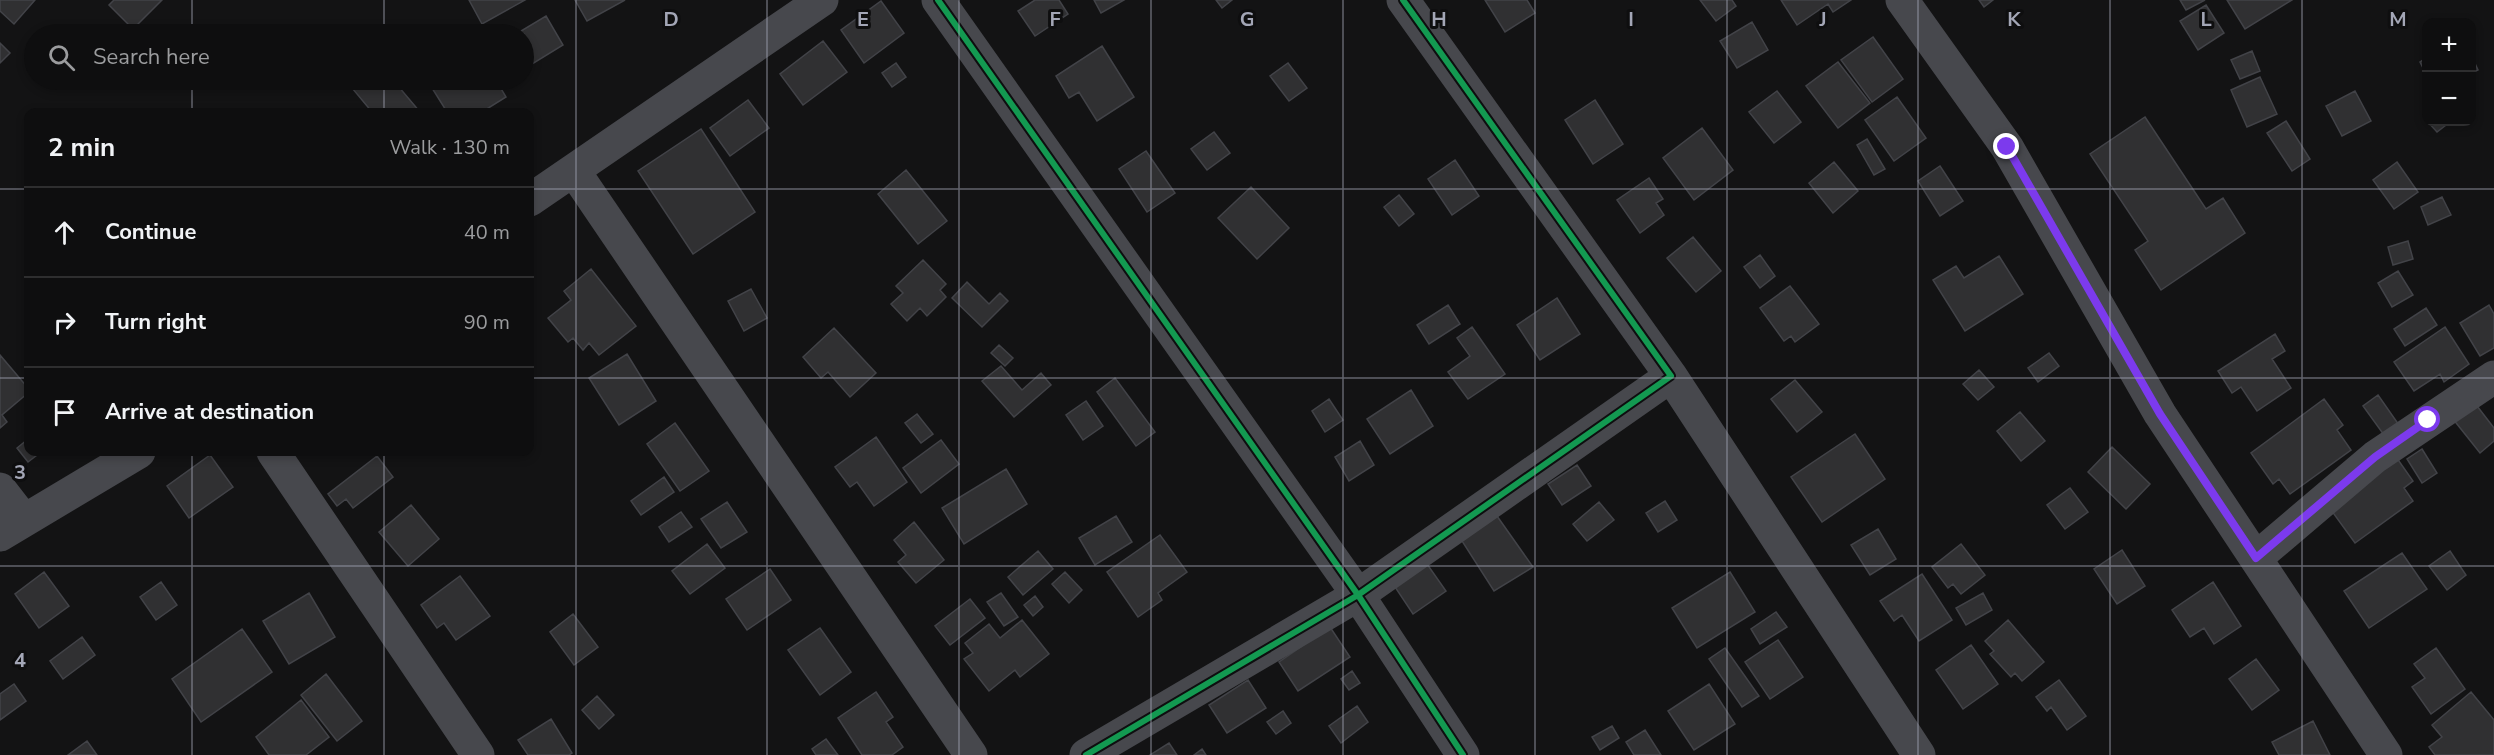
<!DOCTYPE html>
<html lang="en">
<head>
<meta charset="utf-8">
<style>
	body { margin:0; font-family:"Nunito Sans",sans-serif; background:#171718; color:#f1f3f6 }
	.controls { position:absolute; right:18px; top:18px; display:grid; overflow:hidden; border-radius:12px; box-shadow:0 3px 9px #0003 }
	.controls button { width:54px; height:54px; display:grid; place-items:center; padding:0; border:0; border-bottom:2px solid #2e2e2f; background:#0e0e0f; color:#f1f3f6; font:30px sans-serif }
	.stop { position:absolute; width:18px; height:18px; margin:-14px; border:4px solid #7c3aed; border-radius:50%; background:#fff }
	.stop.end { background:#7c3aed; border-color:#fff; box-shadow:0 2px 6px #0008 }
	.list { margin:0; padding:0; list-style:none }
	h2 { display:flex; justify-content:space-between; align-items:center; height:78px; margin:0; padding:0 24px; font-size:26px }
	h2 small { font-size:20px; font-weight:400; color:#9b9c9e }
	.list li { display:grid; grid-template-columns:39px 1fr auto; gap:18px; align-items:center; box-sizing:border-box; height:90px; padding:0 24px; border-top:2px solid #2e2e2f }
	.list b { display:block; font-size:22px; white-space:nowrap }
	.list em { font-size:20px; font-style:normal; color:#9b9c9e }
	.icon { flex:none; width:33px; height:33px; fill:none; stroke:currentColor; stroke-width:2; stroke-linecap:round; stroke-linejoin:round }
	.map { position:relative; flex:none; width:2494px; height:755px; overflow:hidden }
	.search { position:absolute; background:#0e0e0f; box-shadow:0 3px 9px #0003; left:24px; top:24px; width:510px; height:66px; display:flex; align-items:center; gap:15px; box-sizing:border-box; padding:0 21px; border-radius:33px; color:#9b9c9e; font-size:22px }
	.panel { position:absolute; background:#0e0e0f; box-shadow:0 3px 9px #0003; left:24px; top:108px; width:510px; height:348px; border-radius:12px }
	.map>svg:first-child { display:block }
	.building { fill:#303032; stroke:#424348; stroke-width:1.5 }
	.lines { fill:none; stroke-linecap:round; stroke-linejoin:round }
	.minor { stroke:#47484d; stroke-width:33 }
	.cycleway-casing { stroke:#0e0e0f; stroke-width:10 }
	.cycleway { stroke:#139951; stroke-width:6 }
	.route { stroke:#7c3aed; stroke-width:8 }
	.grid { fill:none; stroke:#a3a6b6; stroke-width:1.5; stroke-opacity:0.55 }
	.grid-label { font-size:20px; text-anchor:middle; font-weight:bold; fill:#a3a6b6; stroke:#0e0e0f; stroke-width:6; stroke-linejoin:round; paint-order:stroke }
</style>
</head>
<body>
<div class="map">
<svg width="2494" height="755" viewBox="0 0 2494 755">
	<rect width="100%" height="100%" fill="#131314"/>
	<!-- building -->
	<path class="building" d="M0 0H35L14 24 0 11Z
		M114 0H162L133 29 109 5Z
		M469 0H525L482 24Z
		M575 0H625L587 21Z
		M1035 0H1059L1068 14 1035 36 1018 11Z
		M1094 0H1124L1101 13Z
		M1216 0H1232L1222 8Z
		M1485 0H1527L1535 13 1505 32Z
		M1700 0H1732L1736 6 1716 21Z
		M1781 0H1851L1833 12 1828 4 1797 25Z
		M1979 0H1993L1984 7Z
		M2180 0H2205L2186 10Z
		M2227 0H2292L2245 29Z
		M881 1 904 33 864 63 841 30Z
		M2206 5 2224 33 2198 50 2180 21Z
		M546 16 563 45 524 69V34H516Z
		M1752 22 1768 50 1737 68 1720 41Z
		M1873 37 1903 79 1872 102 1841 60Z
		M823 41 847 72 803 105 780 74Z
		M0 43 10 53 0 63Z
		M1102 46 1134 97 1097 121 1079 92 1069 98 1056 76Z
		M2252 51 2260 71 2240 79 2231 60Z
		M2472 57 2478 70 2472 73Z
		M2426 58V74L2420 62Z
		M1838 62 1870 103 1838 128 1806 86Z
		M896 63 906 77 892 87 882 73Z
		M1288 63 1307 88 1289 101 1270 76Z
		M2260 77 2277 114 2247 127 2231 90Z
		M363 80H393L420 112H372L352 88Z
		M427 80H496L506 97 482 112H467L466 110 447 112Z
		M1777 91 1801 122 1774 143 1749 112Z
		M2355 91 2371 121 2342 136 2326 106Z
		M1897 97 1926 138 1894 161 1865 120Z
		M748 100 769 128 730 156 710 128Z
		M1595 100 1623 144 1593 164 1565 120Z
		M2145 117 2206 209 2223 198 2245 233 2161 290 2135 250 2148 241 2090 154Z
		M2286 121 2310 159 2292 171 2267 133Z
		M2428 122H2450L2437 132Z
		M1702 128 1733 170 1694 200 1663 158Z
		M701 129 755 212 693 254 638 171Z
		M1214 132 1230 153 1207 170 1191 149Z
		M1867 139 1885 169 1874 175 1857 145Z
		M1146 151 1175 193 1147 212 1119 169Z
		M1455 160 1479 196 1452 215 1428 179Z
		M1834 162 1858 191 1833 213 1809 183Z
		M2397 162 2418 192 2394 209 2373 180Z
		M1940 166 1963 201 1940 216 1918 181Z
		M906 170 947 221 918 244 878 194Z
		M1649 178 1663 199 1656 203 1664 215 1640 233 1617 200Z
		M1251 187 1289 228 1257 259 1218 218Z
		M1399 195 1414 214 1399 226 1384 207Z
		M2442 197 2451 215 2428 225 2421 207Z
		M1693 237 1721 271 1696 292 1667 258Z
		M2408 241 2413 259 2393 265 2388 247Z
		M1760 255 1775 276 1760 288 1744 267Z
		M1999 256 2023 294 1965 331 1933 280 1956 266 1964 278Z
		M923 260 946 284 940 290 946 297 927 316 920 308 907 321 891 304 903 293 896 286Z
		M591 269 636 326 599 355 589 343 583 350 573 338 568 342 548 318 571 300 564 291Z
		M2398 271 2413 295 2392 307 2378 283Z
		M967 282 989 304 1000 293 1008 301 982 327 952 298Z
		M1790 286 1819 324 1795 342 1791 336 1784 341 1760 308Z
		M751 289 767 318 744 331 728 301Z
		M1557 298 1580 334 1540 360 1517 325Z
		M1448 305 1460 324 1429 344 1417 325Z
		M2489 305 2494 314V348L2480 356 2460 323Z
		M2426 308 2437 325 2405 346 2394 329Z
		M1472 327 1505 374 1468 399 1448 372 1470 356 1457 338Z
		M2445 327 2469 364 2444 382 2440 374 2414 391 2394 362Z
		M834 328 876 373 850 397 828 372 821 378 803 357Z
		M2275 334 2285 351 2272 359 2291 388 2257 411 2241 387 2232 393 2218 371Z
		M999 345 1013 358 1005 366 991 353Z
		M2049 353 2059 366 2038 382 2028 368Z
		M627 354 656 401 619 425 589 378Z
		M0 355 28 388V393L2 415 7 422 0 428Z
		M1001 366 1022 390 1041 373 1051 385 1014 417 982 381Z
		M1979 370 1994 387 1978 400 1963 384Z
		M1115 378 1155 432 1136 446 1097 392Z
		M1795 380 1822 412 1797 432 1771 399Z
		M1411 390 1433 426 1390 454 1367 419Z
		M2378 395 2399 425 2384 435 2363 406Z
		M1329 399 1343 420 1325 432 1312 411Z
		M2324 399 2343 425 2337 430 2351 450 2290 494 2279 479 2273 484 2251 453Z
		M1086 401 1103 426 1083 440 1066 415Z
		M2474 402 2494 428V441L2480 453 2453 419Z
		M2020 412 2045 441 2021 461 1997 431Z
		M917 414 933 434 921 443 905 423Z
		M675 423 709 471 680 491 647 444Z
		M1855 434 1885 479 1822 522 1791 477Z
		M876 437 907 482 874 506 857 482 850 487 835 467Z
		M28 439V452H41L28 462 17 448Z
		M941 440 959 464 921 493 903 468Z
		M1360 441 1374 465 1349 481 1335 457Z
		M2112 447 2150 484 2126 509 2088 472Z
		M2422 449 2437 473 2422 483 2407 459Z
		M2394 454 2413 481 2404 488 2413 501 2355 543 2326 503Z
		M210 455 233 487 189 518 167 486Z
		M377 456 393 477 353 508 346 499 337 506 328 494Z
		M1577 465 1591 486 1562 505 1548 484Z
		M1006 469 1027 504 964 544 942 508Z
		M664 477 674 492 641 515 631 501Z
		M2070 488 2088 512 2065 529 2047 505Z
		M1665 501 1677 520 1658 532 1646 513Z
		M727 502 747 532 721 548 701 519Z
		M1599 502 1614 520 1587 541 1573 524Z
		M411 505 439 539 408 566 379 532Z
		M681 512 692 527 669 542 659 527Z
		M1116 516 1132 542 1095 565 1079 538Z
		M1497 516 1533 567 1494 591 1462 541Z
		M914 522 944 560 916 583 898 562 906 555 894 540Z
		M1878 529 1896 559 1870 575 1851 545Z
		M1160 535 1187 572 1158 593 1162 600 1138 617 1107 572Z
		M707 544 725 568 690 594 672 571Z
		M1961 544 1985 575 1961 594 1953 584 1948 588 1932 567Z
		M2122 550 2145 586 2117 604 2094 569Z
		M1038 551 1053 569 1023 595 1008 577Z
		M2450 551 2466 575 2447 590 2429 566Z
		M2402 553 2427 589 2369 628 2344 591Z
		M1427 564 1446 591 1413 614 1395 587Z
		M770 569 791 600 747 630 726 599Z
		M44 572 69 606 39 628 15 594Z
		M1065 572 1082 590 1069 603 1052 584Z
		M1730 572 1755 612 1697 648 1672 608Z
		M1922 574 1952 620 1919 641 1902 615 1894 621 1880 601Z
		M460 576 490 616 456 640 444 623 437 628 421 605Z
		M161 582 177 605 156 620 140 597Z
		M2213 582 2241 626 2214 644 2204 628 2190 637 2172 610Z
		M309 593 335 637 289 664 263 621Z
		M1001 593 1018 617 1004 626 987 602Z
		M1983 593 1992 610 1966 625 1956 608Z
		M1035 596 1043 607 1033 616 1024 605Z
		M970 599 985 618 950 645 935 626Z
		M1776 612 1787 627 1760 644 1751 629Z
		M573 614 598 647 574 665 550 632Z
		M1022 620 1049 654 1020 677 1015 670 989 691 964 659 973 653 965 643 989 624 1000 638Z
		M2008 620 2044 662 2022 681 2015 673 2011 677 1990 654 1994 651 1985 641Z
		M1330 627 1350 657 1298 691 1279 662Z
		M820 628 851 672 820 695 788 650Z
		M242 629 272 672 201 722 172 679Z
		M82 637 95 655 63 679 50 661Z
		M1778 640 1803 677 1770 699 1745 662Z
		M1971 645 1998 684 1963 709 1936 670Z
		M1725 648 1759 696 1742 707 1709 659Z
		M2436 648 2465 689 2431 714 2412 687 2425 678 2414 664Z
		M2256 659 2279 690 2252 710 2229 679Z
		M1352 671 1360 683 1349 690 1341 679Z
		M326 674 362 721 337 741 301 695Z
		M1248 680 1266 708 1227 733 1209 705Z
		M2059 680 2086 716 2067 730 2051 707 2047 711 2036 697Z
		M14 684 26 701 0 720V694Z
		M1709 684 1735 724 1694 750 1668 711Z
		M876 692 893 717 886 722 903 747 892 755H862L838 718Z
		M2471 692 2494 720V755H2435L2429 747 2442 737 2432 725Z
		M597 696 614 715 599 729 582 710Z
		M301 700 329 737 306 755H269L256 737Z
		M1357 706 1368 722 1341 743 1329 726Z
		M1283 711 1291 723 1276 734 1267 722Z
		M551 719 572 753 569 755H528L518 740Z
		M2313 721 2330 755H2279L2272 742Z
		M1612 726 1619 738 1600 750 1592 737Z
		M1645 730 1661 755H1634L1626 742Z
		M826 739 838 755H816L812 749Z
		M87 741 97 755H68Z
		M1169 743 1177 755H1150Z
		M1202 749 1206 755H1194Z"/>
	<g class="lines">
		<!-- minor -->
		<path class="minor" d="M938 0 1358 595 1463 755
			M1902 0 2007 147 2160 414 2386 755
			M574 171 971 755
			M530 200 822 0
			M1671 376 1919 755
			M273 452 478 755
			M0 489 24 520
			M0 535 139 452
			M2256 558 2375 457 2494 377
			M1086 755 1358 595 1671 376 1403 0"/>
		<!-- cycleway casing -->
		<g class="cycleway-casing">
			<path id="cycleway" d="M938 0 1358 595 1463 755
				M1086 755 1358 595 1671 376 1403 0"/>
		</g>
		<!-- cycleway -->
		<use href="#cycleway" class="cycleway"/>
	</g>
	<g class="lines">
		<!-- route -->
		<path class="route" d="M2007 147 2160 414 2256 558 2375 457 2428 420"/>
	</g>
	<!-- grid -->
	<path class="grid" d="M192 0V34M384 0V34M576 0V755M767 0V755M959 0V755M1151 0V755M1343 0V755M1535 0V755M1727 0V755M1918 0V755M2110 0V755M2302 0V755M192 80V112M384 80V112M0 189H28M530 189H2494M0 378H28M530 378H2494M192 452V755M384 452V755M0 566H2494"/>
	<g class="grid-label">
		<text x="671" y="26">D</text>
		<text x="863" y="26">E</text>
		<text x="1055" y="26">F</text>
		<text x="1247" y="26">G</text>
		<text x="1439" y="26">H</text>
		<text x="1631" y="26">I</text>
		<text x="1823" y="26">J</text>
		<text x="2014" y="26">K</text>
		<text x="2206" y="26">L</text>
		<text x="2398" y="26">M</text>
		<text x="20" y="479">3</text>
		<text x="20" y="667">4</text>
	</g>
</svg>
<div class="controls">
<button>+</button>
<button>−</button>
</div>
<div class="stop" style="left:2428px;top:420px"></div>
<div class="stop end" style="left:2007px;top:147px"></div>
<div class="search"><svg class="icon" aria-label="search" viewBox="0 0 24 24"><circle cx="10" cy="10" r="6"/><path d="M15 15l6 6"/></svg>Search here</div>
<section class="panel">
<h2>2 min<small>Walk · 130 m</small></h2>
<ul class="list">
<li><svg class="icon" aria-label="ahead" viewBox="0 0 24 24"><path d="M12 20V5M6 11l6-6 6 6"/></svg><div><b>Continue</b></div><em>40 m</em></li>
<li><svg class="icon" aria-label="right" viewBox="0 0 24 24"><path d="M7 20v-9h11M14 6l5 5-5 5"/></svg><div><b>Turn right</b></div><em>90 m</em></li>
<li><svg class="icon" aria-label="arrive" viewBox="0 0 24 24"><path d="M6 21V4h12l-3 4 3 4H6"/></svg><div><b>Arrive at destination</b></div></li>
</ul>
</section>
</div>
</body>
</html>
